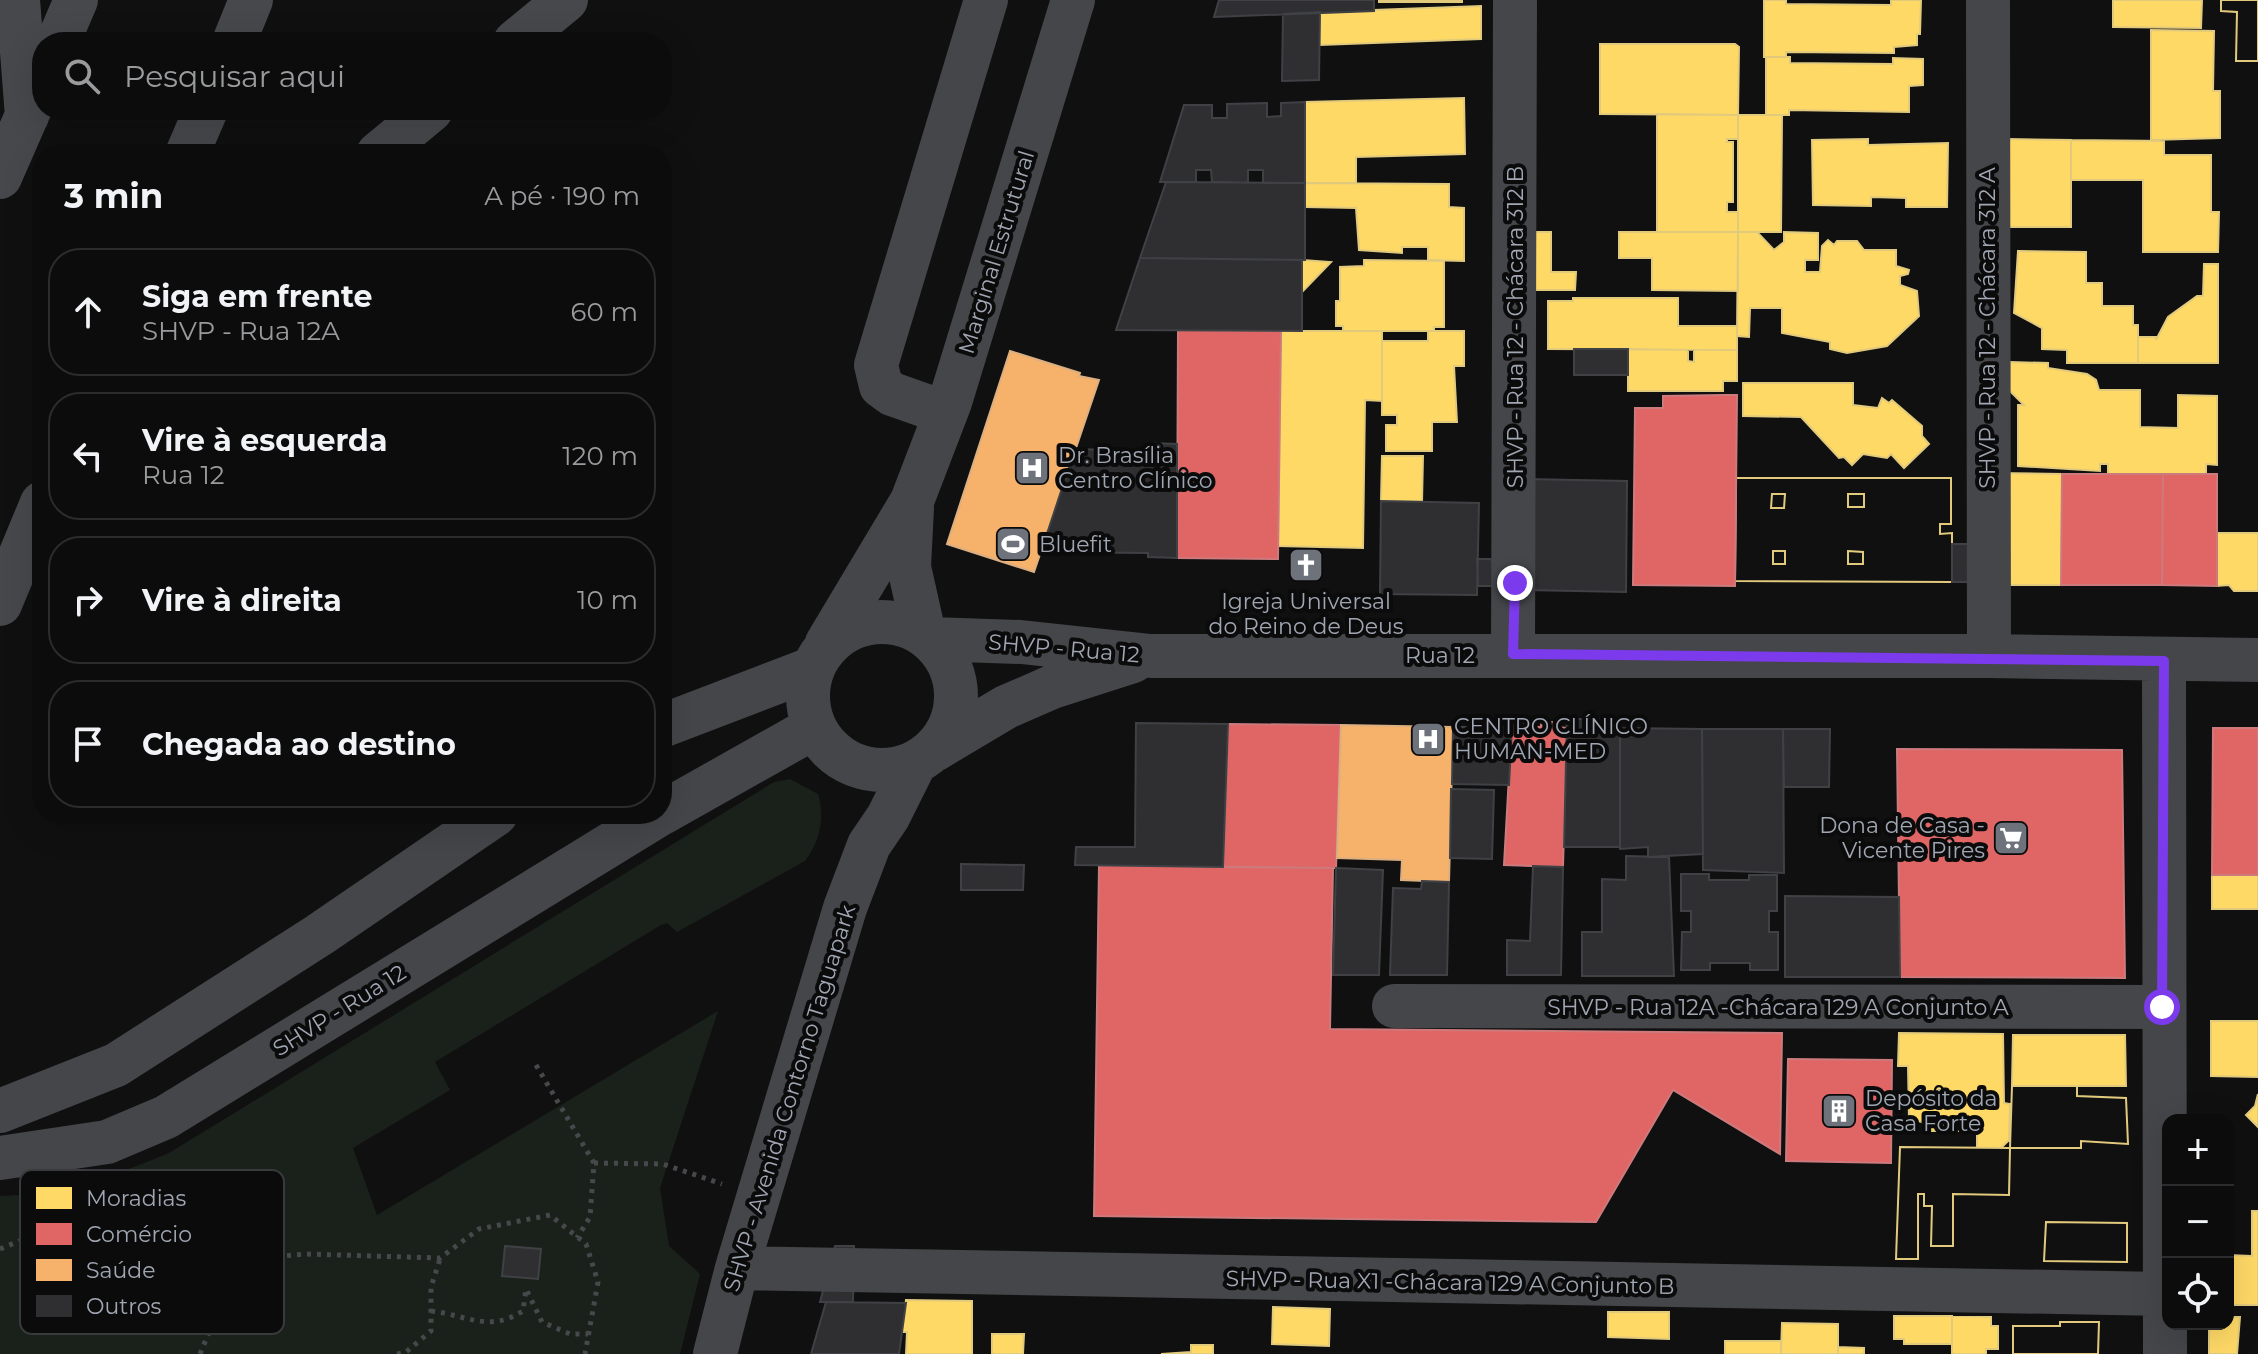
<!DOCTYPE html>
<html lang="pt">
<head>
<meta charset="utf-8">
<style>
	body { margin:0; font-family:Montserrat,sans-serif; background:#151516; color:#f1f3f6 }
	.controls { position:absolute; right:24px; bottom:24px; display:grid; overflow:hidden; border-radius:16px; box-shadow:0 8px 32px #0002 }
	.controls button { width:72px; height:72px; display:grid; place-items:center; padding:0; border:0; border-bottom:2px solid #2c2c2e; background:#0c0c0d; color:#f1f3f6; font:40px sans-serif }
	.stop { position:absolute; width:24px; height:24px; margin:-18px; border:6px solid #7c3aed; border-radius:50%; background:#fff }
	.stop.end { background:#7c3aed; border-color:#fff; box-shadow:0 2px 8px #0008 }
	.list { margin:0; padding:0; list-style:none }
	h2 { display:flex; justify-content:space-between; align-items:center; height:104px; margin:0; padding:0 32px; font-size:34px }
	h2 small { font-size:26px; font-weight:400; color:#9a9b9d }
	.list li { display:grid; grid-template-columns:52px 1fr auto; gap:24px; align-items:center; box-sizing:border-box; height:128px; margin:0 16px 16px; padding:0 16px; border:2px solid #2c2c2e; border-radius:32px }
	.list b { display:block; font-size:30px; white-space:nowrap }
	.list p { margin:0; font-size:26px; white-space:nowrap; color:#9a9b9d }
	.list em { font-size:26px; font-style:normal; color:#9a9b9d }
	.icon { flex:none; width:44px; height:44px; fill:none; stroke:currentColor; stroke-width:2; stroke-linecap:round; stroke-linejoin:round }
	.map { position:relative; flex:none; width:2258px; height:1354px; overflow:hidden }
	.search { position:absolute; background:#0c0c0d; box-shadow:0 8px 32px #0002; left:32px; top:32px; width:640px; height:88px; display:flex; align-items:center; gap:20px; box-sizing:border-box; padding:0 28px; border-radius:32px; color:#9a9b9d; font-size:30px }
	.panel { position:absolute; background:#0c0c0d; box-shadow:0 8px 32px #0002; left:32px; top:144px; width:640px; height:680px; border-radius:32px }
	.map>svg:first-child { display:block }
	.green { fill:#1a211b }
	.homes { fill:#ffd966; stroke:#e2ca7d; stroke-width:2; fill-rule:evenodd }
	.shops { fill:#e06666; stroke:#cd7a7d; stroke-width:2 }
	.health { fill:#f6b26b; stroke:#dcaf81; stroke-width:2 }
	.building { fill:#2f2f31; stroke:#3f4145; stroke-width:2 }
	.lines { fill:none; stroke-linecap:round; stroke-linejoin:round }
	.path { stroke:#46484b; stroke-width:5; stroke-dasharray:4 6; stroke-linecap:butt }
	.minor { stroke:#454649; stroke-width:44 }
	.highway { stroke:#47484c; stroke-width:44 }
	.route { stroke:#7c3aed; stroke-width:10 }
	.labels { text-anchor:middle; stroke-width:8; stroke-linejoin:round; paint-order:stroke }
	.street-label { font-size:22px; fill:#a0a7b3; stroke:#0b0b0c }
	.poi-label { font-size:22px; fill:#a0a7b3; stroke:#0b0b0c; text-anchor:start }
	.key { fill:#0b0b0c; stroke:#383a3e; stroke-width:2 }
	.key-label { font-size:22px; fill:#a0a7b3 }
</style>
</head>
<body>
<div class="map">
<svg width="2258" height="1354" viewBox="0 0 2258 1354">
	<rect width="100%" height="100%" fill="#101011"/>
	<!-- green -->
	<path class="green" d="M790 779 818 794C825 818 820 841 805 861L677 932 667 923 661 925 435 1062 450 1090 353 1148 377 1215 718 1011 660 1188 669 1246 700 1274 680 1354H0V1196C61 1195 113 1176 169 1153L774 782Z"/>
	<!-- homes -->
	<path class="homes" d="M1379 0H1462V2H1379Z
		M1764 0H1786V4L1891 5V0H1921L1920 34H1917V45L1894 47V53L1786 52V57H1764Z
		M2113 0H2202L2201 28 2113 27Z
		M2221 0H2258V61H2236L2237 12 2221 11Z
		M2221 0H2258V61H2236L2237 12 2221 11Z
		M1481 6V39L1320 45V12Z
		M2151 30 2214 31 2213 91H2220V138L2151 140Z
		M1600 44H1735L1739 47 1738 115 1600 114Z
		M1766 57H1790V63L1893 64V58L1923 59V85L1909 86V112L1789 110V115H1766Z
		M1464 98 1465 154 1356 157V183H1305V102Z
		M1657 114 1738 115V139H1727V142H1733V202H1727V212H1738V232H1657Z
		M1738 115H1782L1781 232H1738Z
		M1868 139V145L1948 143 1947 207H1906V198L1871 197V206L1813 205 1812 140Z
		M2007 139 2071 140V227H2007Z
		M2071 140 2164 141V155H2211V212H2219L2218 252H2143V180H2071Z
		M1305 183 1449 184V207L1464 208V261L1428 260V247H1402V253L1359 250 1356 208 1305 207Z
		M1525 232H1551V272H1576L1575 290H1525Z
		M1619 232H1738V291L1652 290V258H1619Z
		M1738 232H1757L1774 250 1784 242V232L1818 233V260H1805V272H1820L1822 246 1828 240 1834 245 1837 241H1857L1864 250H1896V266L1909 270 1908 274 1900 276V285L1917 291 1919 316 1887 346 1847 353 1830 349V342L1782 333V308H1750L1749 337 1737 336Z
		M2018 251 2086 252V283H2102V306H2133V325H2138V363H2067V350L2042 349V328L2014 313Z
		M1302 260 1331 262 1302 292Z
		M1364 260 1444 261V327H1434V331H1343V326H1336V301H1340V267L1364 266Z
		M2204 264H2218V363H2138V337H2156V340L2168 317 2197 296H2203Z
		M1573 298H1678V326H1737V350L1548 349V301H1573Z
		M1281 331H1382V401L1365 400 1363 548 1278 546Z
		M1428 331H1464V366H1454L1457 422H1432V451H1386V425H1397V415H1382V341H1428Z
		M1628 349 1688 350V361L1694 362V350H1737V381H1723V391H1628Z
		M2010 362 2048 363V368L2087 374 2096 380 2099 390H2140V427L2178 428V395L2217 396V465L2206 464V474H2108V464H2100V471L2018 466V405H2024L2009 390Z
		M1743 383H1853V405L1878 408 1882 398 1889 403 1892 400 1922 426V436L1929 444 1904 468 1891 454 1887 458 1863 454 1852 465 1844 457 1839 458 1801 417 1743 416Z
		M1382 456H1423L1422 502 1381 501Z
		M1994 473 2062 474 2061 585H1993Z
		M1736 478H1951V524H1940V534L1952 533V582L1735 581ZM1772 494H1785L1784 508H1771ZM1848 494H1864V507H1848ZM1773 551H1785V564H1773ZM1848 551 1863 552V564H1848Z
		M1736 478H1951V524H1940V534L1952 533V582L1735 581ZM1772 494H1785L1784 508H1771ZM1848 494H1864V507H1848ZM1773 551H1785V564H1773ZM1848 551 1863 552V564H1848Z
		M2217 533H2258V591H2234L2229 585 2217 586Z
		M2212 875H2258V909H2212Z
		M2211 1021H2258V1077L2211 1076Z
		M1899 1033 2003 1034 2004 1103 2010 1104 2009 1140 2001 1148H1977V1131H1928L1922 1122 1909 1119 1908 1066H1898Z
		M2013 1035H2125L2126 1086H2012Z
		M2012 1086H2077V1096L2126 1098 2128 1144 2081 1141V1148H2010Z
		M2012 1086H2077V1096L2126 1098 2128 1144 2081 1141V1148H2010Z
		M2258 1094V1127L2246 1115 2255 1106Z
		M1900 1147 2010 1148 2009 1195 1953 1194V1246H1931L1932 1206H1924V1194H1918V1259H1896Z
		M1900 1147 2010 1148 2009 1195 1953 1194V1246H1931L1932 1206H1924V1194H1918V1259H1896Z
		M2252 1211H2258V1305H2228V1255L2252 1256Z
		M2046 1222 2127 1223V1262L2044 1261Z
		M2046 1222 2127 1223V1262L2044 1261Z
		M906 1300 972 1301V1354H906L907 1332H902Z
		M1273 1307 1330 1309 1329 1346 1272 1344Z
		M1608 1312H1669V1339L1608 1337Z
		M1894 1316H1952V1344H1904V1339H1894Z
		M1952 1316 1991 1317V1326H1998V1349H1986V1354H1952Z
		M2228 1317H2240L2237 1354H2209V1324H2228Z
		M2060 1322H2099L2098 1354H2013V1326H2060Z
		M2060 1322H2099L2098 1354H2013V1326H2060Z
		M1782 1323 1838 1324V1354H1781Z
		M992 1334H1024L1023 1354H992Z
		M1725 1341H1781V1354H1725Z
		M1191 1345H1213V1354H1161L1191 1352Z
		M1838 1347 1864 1348V1354H1838Z"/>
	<!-- shops -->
	<path class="shops" d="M1178 330 1281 331 1278 559 1177 558Z
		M1724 395H1737L1735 586 1633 585 1635 408H1663V396Z
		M2062 474H2163L2162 585H2061Z
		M2163 474H2217V586L2162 585Z
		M1512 722H1532L1536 727H1541V722H1553L1556 727 1567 728 1563 867 1504 865Z
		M1228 724 1341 725 1336 868 1223 867Z
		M2213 728H2258V875H2212Z
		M2213 728H2258V875H2212Z
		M1897 749 2122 750 2125 978 1900 977Z
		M1099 865 1333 868 1330 1029 1782 1033 1780 1154 1673 1090 1596 1222 1094 1216Z
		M1788 1059 1892 1060 1891 1163 1786 1161Z"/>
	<!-- health -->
	<path class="health" d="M1010 351 1080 373 1079 376 1099 380 1034 572 947 544Z
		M1010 351 1080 373 1079 376 1099 380 1034 572 947 544Z
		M1341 725 1453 727 1449 882 1401 880 1402 860 1337 858Z"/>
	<!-- building -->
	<path class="building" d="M1219 0H1374V11L1214 17Z
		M1320 12 1319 80 1282 81 1283 14Z
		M1305 102V183H1263V170H1248V183L1212 182 1211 170H1196V182H1160L1184 105H1212V118H1227V104L1267 103V117L1281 116V103Z
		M1166 182 1305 183V260L1140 258Z
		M1140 258 1302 260V331L1116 330Z
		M1140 258 1302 260V331L1116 330Z
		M1574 349H1628V375H1574Z
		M1150 443 1177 444V558L1148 557V553L1041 552 1075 449 1150 451Z
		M1525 479 1627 481 1626 592 1524 590Z
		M1381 501 1479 503 1477 595 1380 594Z
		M1952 544H1993V582H1952Z
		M1477 559H1490L1524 586H1478Z
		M1477 559H1490L1524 586H1478Z
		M1567 719H1620V847H1564Z
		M1136 723 1228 724 1223 867 1075 865 1076 847H1135Z
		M1453 727H1512L1509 785 1452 784Z
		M1620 728 1702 729 1703 854 1648 857V847L1620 849Z
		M1702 729H1783L1784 873 1703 870Z
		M1783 729H1830L1829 787H1784Z
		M1451 789 1494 790 1492 859 1450 858Z
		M1626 856 1669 857 1674 976H1582V932H1602V879L1626 880Z
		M1626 856 1669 857 1674 976H1582V932H1602V879L1626 880Z
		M961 864 1024 865 1023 890H961Z
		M1533 866 1563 867 1561 975H1507V940L1530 941Z
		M1533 866 1563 867 1561 975H1507V940L1530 941Z
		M1336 868 1383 870 1379 975H1333Z
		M1336 868 1383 870 1379 975H1333Z
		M1681 874H1709V880H1749V875H1777V911H1769V932H1778V970H1750V963H1710V970H1681L1682 932H1691V911H1681Z
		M1681 874H1709V880H1749V875H1777V911H1769V932H1778V970H1750V963H1710V970H1681L1682 932H1691V911H1681Z
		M1422 881 1449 882 1447 975H1390L1393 888 1421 889Z
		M1785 896 1899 897 1900 977H1785Z
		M505 1246 541 1249 538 1279 502 1276Z
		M835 1246H854L853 1302H820Z
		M835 1246H854L853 1302H820Z
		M826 1302 906 1303 899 1354H811Z"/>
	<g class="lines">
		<!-- path -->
		<path class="path" d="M536 1065 594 1163 590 1217 577 1238
			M594 1163 663 1164 722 1184
			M0 1249 24 1239 113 1232 239 1260
			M431 1311C467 1315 488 1333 523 1311L526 1289 542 1322 570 1334H588
			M200 1354 239 1260 305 1254 440 1258 479 1229 550 1215 586 1244 598 1282 585 1354
			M397 1354 406 1352 431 1331V1287L440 1259"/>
		<!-- minor -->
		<path class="minor" d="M1988 0 1989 656
			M946 413 892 394 881 386 876 365 986 0
			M912 508 909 567 924 634
			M808 696a74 74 0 1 1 148 0a74 74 0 1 1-148 0Z
			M931 639 1021 642 1151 656H1989L2258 660
			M827 643 912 501 950 402 1073 0
			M1513 654 1515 0
			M2164 661 2165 1354
			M662 726 811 669
			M934 750 1006 707 1052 687 1133 661
			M662 813 813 728
			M1394 1006 2162 1007
			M0 1111 116 1065 319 935 496 814
			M0 1158 107 1142 166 1117 660 814
			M737 1268 2164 1294
			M715 1354 737 1268 845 908 869 845 888 817 915 763"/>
		<!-- highway -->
		<path class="highway" d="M18 0 27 116
			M58 42 76 0
			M234 42 251 0
			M515 42 566 0
			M187 154 206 110
			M378 154 431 110
			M0 177 38 90
			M0 604 42 503"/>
	</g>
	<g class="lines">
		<!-- route -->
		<path class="route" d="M1515 583 1513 654 2164 661 2162 1007"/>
	</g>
	<!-- icons -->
	<defs>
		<g id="hospital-square" transform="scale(1.8)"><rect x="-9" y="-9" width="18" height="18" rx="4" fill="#6e727a" stroke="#0b0b0c"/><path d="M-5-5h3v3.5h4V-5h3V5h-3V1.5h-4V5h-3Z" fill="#fff"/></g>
		<g id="stadium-square" transform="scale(1.8)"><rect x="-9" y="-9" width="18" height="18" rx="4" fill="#6e727a" stroke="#0b0b0c"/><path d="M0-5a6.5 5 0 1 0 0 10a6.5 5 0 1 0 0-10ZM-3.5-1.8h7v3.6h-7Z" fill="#fff"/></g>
		<g id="church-square" transform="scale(1.8)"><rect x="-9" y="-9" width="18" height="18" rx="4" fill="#6e727a" stroke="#0b0b0c"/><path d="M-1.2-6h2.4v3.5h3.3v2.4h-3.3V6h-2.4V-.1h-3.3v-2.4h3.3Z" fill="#fff"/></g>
		<g id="supermarket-square" transform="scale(1.8)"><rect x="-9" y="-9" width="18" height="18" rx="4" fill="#6e727a" stroke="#0b0b0c"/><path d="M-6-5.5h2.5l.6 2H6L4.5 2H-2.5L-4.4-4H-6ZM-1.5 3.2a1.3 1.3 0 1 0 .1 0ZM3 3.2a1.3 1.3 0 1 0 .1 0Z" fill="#fff"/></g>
		<g id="building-square" transform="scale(1.8)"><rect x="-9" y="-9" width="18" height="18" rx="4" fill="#6e727a" stroke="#0b0b0c"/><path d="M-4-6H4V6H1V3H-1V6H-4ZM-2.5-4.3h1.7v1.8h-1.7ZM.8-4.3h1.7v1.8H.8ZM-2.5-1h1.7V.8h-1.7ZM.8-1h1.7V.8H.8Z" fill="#fff"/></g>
	</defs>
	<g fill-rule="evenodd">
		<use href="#hospital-square" x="1032" y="468"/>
		<use href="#stadium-square" x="1013" y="544"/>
		<use href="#church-square" x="1306" y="565"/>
		<use href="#hospital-square" x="1428" y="739"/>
		<use href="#supermarket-square" x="2011" y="838"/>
		<use href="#building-square" x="1839" y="1111"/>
	</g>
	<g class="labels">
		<!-- street labels -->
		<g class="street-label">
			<text transform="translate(996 252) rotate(-73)" y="8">Marginal Estrutural</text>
			<text transform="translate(1515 327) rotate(-90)" y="8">SHVP - Rua 12 - Chácara 312 B</text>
			<text transform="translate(1987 328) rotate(-90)" y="8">SHVP - Rua 12 - Chácara 312 A</text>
			<text transform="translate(1064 648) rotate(5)" y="8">SHVP - Rua 12</text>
			<text x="1440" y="663">Rua 12</text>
			<text x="1778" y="1015">SHVP - Rua 12A -Chácara 129 A Conjunto A</text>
			<text transform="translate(339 1010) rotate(-32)" y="8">SHVP - Rua 12</text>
			<text transform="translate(789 1098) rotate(-73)" y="8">SHVP - Avenida Contorno Taguapark</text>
			<text transform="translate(1450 1282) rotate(1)" y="8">SHVP - Rua X1 -Chácara 129 A Conjunto B</text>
		</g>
		<!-- poi labels -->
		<g class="poi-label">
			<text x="1058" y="463">Dr. Brasília<tspan x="1058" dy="25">Centro Clínico</tspan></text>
			<text x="1039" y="552">Bluefit</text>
			<text x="1306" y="609" text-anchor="middle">Igreja Universal<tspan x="1306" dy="25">do Reino de Deus</tspan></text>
			<text x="1454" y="734">CENTRO CLÍNICO<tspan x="1454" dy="25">HUMAN-MED</tspan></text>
			<text x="1985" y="833" text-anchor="end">Dona de Casa -<tspan x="1985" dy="25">Vicente Pires</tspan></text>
			<text x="1865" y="1106">Depósito da<tspan x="1865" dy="25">Casa Forte</tspan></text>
		</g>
	</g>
	<!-- legend -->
	<rect x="20" y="1170" width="264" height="164" rx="12" class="key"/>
	<rect x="36" y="1187" width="36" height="22" fill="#ffd966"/>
	<rect x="36" y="1223" width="36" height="22" fill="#e06666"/>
	<rect x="36" y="1259" width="36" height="22" fill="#f6b26b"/>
	<rect x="36" y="1295" width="36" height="22" fill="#2f2f31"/>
	<g class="key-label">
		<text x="86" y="1206">Moradias</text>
		<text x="86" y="1242">Comércio</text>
		<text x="86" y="1278">Saúde</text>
		<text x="86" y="1314">Outros</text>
	</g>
</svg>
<div class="controls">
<button>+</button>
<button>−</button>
<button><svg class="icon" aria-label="locate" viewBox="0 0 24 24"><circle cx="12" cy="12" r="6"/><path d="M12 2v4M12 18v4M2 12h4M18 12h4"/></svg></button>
</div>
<div class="stop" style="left:2162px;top:1007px"></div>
<div class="stop end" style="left:1515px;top:583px"></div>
<div class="search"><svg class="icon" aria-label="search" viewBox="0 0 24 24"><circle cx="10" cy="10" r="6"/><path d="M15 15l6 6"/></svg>Pesquisar aqui</div>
<section class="panel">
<h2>3 min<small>A pé · 190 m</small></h2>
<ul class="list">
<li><svg class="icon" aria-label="ahead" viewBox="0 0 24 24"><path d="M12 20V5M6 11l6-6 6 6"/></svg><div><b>Siga em frente</b><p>SHVP - Rua 12A</p></div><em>60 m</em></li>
<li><svg class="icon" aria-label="left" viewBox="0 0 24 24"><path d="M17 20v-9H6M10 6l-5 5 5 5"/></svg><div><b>Vire à esquerda</b><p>Rua 12</p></div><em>120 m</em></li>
<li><svg class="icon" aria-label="right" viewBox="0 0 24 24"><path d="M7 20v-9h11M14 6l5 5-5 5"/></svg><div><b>Vire à direita</b></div><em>10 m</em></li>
<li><svg class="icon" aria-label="arrive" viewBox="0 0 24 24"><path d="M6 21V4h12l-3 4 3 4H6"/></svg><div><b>Chegada ao destino</b></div></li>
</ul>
</section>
</div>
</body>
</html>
